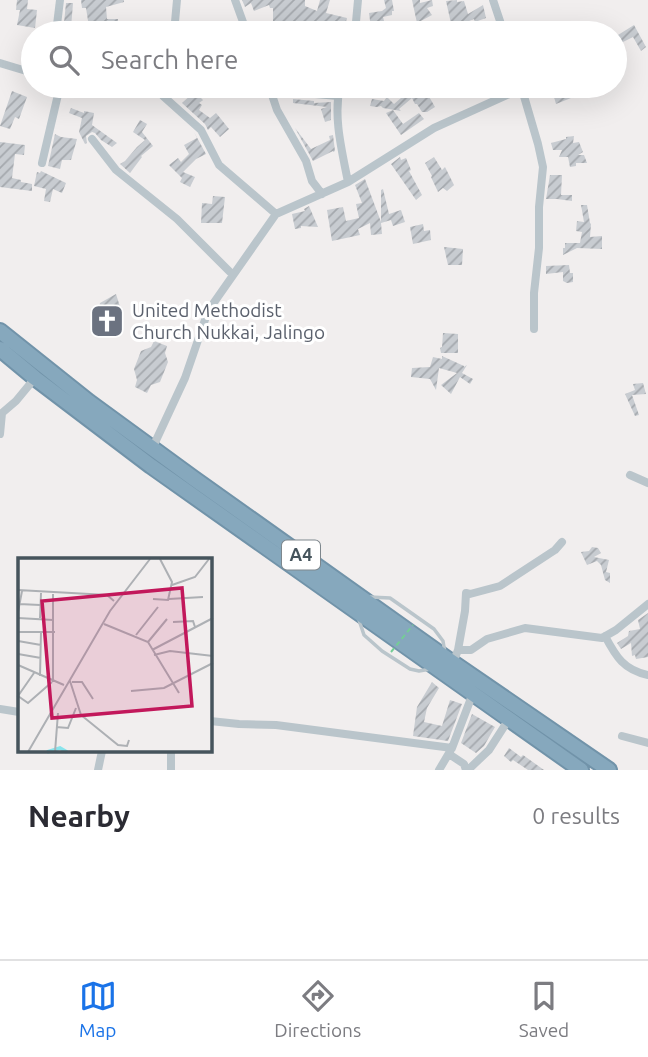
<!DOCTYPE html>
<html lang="en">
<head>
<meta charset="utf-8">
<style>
	body { margin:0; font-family:Ubuntu,sans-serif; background:#f7f7f7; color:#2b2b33 }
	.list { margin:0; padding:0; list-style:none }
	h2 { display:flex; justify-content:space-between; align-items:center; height:91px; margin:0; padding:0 28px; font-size:30px }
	h2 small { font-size:23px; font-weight:400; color:#7c7c81 }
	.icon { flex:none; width:38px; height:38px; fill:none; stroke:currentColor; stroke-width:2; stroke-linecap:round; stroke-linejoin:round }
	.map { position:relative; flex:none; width:648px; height:770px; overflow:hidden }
	.search { position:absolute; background:#fff; box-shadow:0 7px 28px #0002; left:21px; right:21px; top:21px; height:77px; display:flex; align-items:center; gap:18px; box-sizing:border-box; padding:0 24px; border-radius:38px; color:#7c7c81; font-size:26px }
	.sheet { height:189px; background:#fff }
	nav { display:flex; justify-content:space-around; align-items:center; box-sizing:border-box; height:98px; border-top:2px solid #e1e1e2; background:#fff; font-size:19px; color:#7c7c81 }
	nav a { display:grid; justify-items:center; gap:4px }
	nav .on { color:#1a73e8 }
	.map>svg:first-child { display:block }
	.building { fill:url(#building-hatch) }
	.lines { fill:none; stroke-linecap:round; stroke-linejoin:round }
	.highway-casing { stroke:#7193a9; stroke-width:18 }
	.lane { stroke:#bac5cb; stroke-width:3.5 }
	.street { stroke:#bac5cb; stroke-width:8 }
	.highway { stroke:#86a8bd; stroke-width:14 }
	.path-bridge { stroke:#74cd96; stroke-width:2; stroke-dasharray:5 3.5; stroke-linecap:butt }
	.labels { text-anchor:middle; stroke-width:6; stroke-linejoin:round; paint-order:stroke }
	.shield { fill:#fff; stroke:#7e878d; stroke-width:2 }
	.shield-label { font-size:18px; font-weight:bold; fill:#46545c }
	.worship-label { font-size:19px; fill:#5b616d; stroke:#fff; text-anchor:start }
	.inset-river { fill:none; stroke:#89e4ec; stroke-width:3.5 }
	.inset-road { fill:none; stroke:#adb0b4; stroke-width:2 }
	.view { fill:#c2185b; fill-opacity:0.15; stroke:#c2185b; stroke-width:3.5 }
	.inset-edge { fill:none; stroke:#46545c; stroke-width:3.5 }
</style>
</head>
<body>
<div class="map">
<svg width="648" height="770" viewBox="0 0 648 770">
	<defs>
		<pattern id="building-hatch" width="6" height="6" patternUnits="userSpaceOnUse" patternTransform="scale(1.75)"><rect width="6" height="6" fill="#c8ccd1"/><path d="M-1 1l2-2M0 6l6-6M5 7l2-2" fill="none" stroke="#a4a8ad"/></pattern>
	</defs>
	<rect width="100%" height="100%" fill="#f1eeee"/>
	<!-- building -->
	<path class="building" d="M17 0H28L27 9 37 10 35 28 17 25 20 10H16Z
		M81 0H124V2L106 7 107 19H118V29H115V33H63L66 3H73L71 28 89 27 86 8H82Z
		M242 0H305V6L317 11 320 0H330L326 13 347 18 343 33H280V26L273 27V8H270L269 5 254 11 251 3 245 7Z
		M384 0H392L394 11H392V15L383 17 385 25 371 28 369 13 382 11 386 8Z
		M412 0H420V3L432 0 433 6 427 8 432 15 417 23Z
		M457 0V2L464 1 468 14 483 5 486 18 475 22 474 19 452 28 446 1Z
		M634 25 646 47 641 51 633 37 621 43 618 35Z
		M190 86H206L201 98 203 100 199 103 202 105 199 110 210 118 216 113 221 119 229 129 220 137 211 127 208 130 205 124 182 103 191 95 186 90Z
		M396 86H423L435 107 427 112H422L417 104H415L412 98 399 109 401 111 383 108 381 106 377 107 370 106 372 99 384 101 387 97 394 104 401 98Z
		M557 86H571L576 96 556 104 554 97 559 94Z
		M12 91 27 97 19 119 15 117 10 129 0 126Z
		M293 99 314 101V103L331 102V120L325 122 321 109 327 107 293 103Z
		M71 108 84 113V111L94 113 92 125 117 143 112 147 101 140 95 133 92 132 86 136 87 143 85 144 79 132 82 118 69 113Z
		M393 110 403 124 419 113 424 119 401 135 386 113Z
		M140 120 147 124 142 132 153 146 141 156 142 157 130 173 120 164 125 161 137 147 145 140 133 132Z
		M295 128 311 149 330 140 329 136 333 135 335 151 333 152V151L313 161Z
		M194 132 206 154 196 159 183 172 195 177 190 187 180 182 182 178 169 165 178 158 181 162 189 154 184 145 197 138Z
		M55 134 61 137 77 139 71 160H62L60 169 48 166Z
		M574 136 573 143 579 142 583 152 578 155H584L587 163H576V166L570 167 568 157H559L562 150H553L551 143 566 139V137Z
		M0 142 25 145 24 155 15 154 12 178 21 180V182L32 184V191L0 187Z
		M400 157 401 160 406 158 411 170 409 171 422 195 416 200 391 164Z
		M434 157 442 170 445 167 454 185 447 191 443 188 438 192 431 177 432 176 425 163Z
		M41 171 66 183 62 193 53 189 50 202 44 201 46 189 34 186 37 172 40 173Z
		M550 175H562L561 195H572V201L557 199H546Z
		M365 179 381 222V190L383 189 389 214 401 210 405 222 393 226 391 220 381 223 382 234 371 235 370 223 358 229 360 235 332 241 327 210 343 207 346 221 359 218 356 204 362 203 355 185Z
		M213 196 225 197 222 223H201L202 203 212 204Z
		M581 205H587L590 223 591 224 590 237 602 236V249L577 248 563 255V248H569H565V243H580L582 232 576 231 577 221 584 222Z
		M309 206 318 227 301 226V228L295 229 292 214 305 211 304 209Z
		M423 224 424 231 430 230 431 240 413 244 410 227Z
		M444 247 463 249 462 265H448Z
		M569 265 570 273H573V282L567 283 563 281V272L546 274V266Z
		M116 294 122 313 109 335 94 329 100 303Z
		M443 333 458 334V353H441L440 348 442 347Z
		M154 341 167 346 165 353 168 362 160 382 151 385 147 393 135 387 137 380 134 369 141 351 151 347Z
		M442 356 464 366V367L467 365 462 373 473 379 470 384 460 377 451 394 441 385 457 373 439 368 436 390 430 379 411 377 412 368 430 367 433 357 442 359Z
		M643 383 646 394 632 395 639 415 635 416 625 394 635 390 633 384Z
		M592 547 598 548 601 553 594 557 609 560 606 572 610 573V583L605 580 601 565 597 561 587 565 581 552 589 551Z
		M648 613V657L636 659 635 655 632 656 631 643 621 649 617 643 628 636 629 631 640 629 638 620Z
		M432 682 439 688 427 708 424 722 442 726 450 700 462 704 448 741 413 736 417 707Z
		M472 714 495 727 484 746 476 753 461 743Z
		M509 748 521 757 523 755 544 770H528L513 760 511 762 504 756Z"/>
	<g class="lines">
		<!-- highway casing -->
		<g class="highway-casing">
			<path id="highway" d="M0 331 89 402 193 478 446 658 609 770
				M0 349 35 378 151 466 581 770"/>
		</g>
		<!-- lane -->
		<path class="lane" d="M370 597 390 598 434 629 443 641 445 653
			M358 617 364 635 382 651 410 669 419 671 431 669"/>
		<!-- street -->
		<path class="street" d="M235 0 247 33
			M493 0 504 33
			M56 33 60 0
			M174 33 177 0
			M355 33 358 0
			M0 63 33 73
			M269 86 277 110 306 161 312 181 322 194
			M340 86C333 117 342 151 348 182
			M521 86 538 144 543 167 539 207V248L534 293V329
			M270 90 338 96
			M163 96 201 130 219 165 276 214
			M92 139 116 170 177 219 233 275
			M42 163 60 86
			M0 434 2 413 16 401 35 378
			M152 449 185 378 208 311 276 214 348 182 434 128 527 86
			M630 475 648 483
			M605 636C616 657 624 670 648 675
			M458 650 465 611 466 593 470 594 500 586 555 550 562 542
			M453 663 458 650H471L487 639 525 628 602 638 616 630 648 604
			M0 709 19 712
			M210 721 239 724 276 725 452 748
			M622 736 648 743
			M449 754 464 764 466 770
			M98 770 102 751
			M171 770V751
			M439 770 452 748 473 693
			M468 770 489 750 509 719"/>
		<!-- highway -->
		<use href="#highway" class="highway"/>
		<!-- path-bridge -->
		<path class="path-bridge" d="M391 652 413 625"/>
	</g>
	<!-- icons -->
	<defs>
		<g id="church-square" transform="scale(1.75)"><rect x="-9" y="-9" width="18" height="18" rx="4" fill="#6b7280" stroke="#fff"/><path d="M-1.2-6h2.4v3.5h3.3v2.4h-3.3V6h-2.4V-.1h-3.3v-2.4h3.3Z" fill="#fff"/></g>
	</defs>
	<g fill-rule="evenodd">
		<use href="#church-square" x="107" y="321"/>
	</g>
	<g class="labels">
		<!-- shield labels -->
		<rect class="shield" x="282" y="540.5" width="38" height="29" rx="5"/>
		<g class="shield-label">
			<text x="301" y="561">A4</text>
		</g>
		<!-- worship labels -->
		<g class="worship-label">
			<text x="132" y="317">United Methodist<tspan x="132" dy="22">Church Nukkai, Jalingo</tspan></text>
		</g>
	</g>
	<!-- overview -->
	<g transform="translate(18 558)">
		<rect width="194" height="194" fill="#f1eeee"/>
		<path class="inset-river" d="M29 194 42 190 49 194"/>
		<path class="inset-road" d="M154 27 177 19 191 1M0 32 89 37 96 43M35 36V124M135 41 150 42 154 24 142 1M151 41 185 39M1 46 22 47M0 54 4 33M0 60 35 62M22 60 23 35M155 64 175 63 177 69M86 66 130 84 161 135M0 74H37M118 77 140 49M0 83 23 87M130 84 149 61M134 92 195 60M0 96 23 100M136 97 152 93 195 98M0 107 46 127M16 115 0 138 10 145 34 124M22 118 23 74M52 123 63 157 100 187 109 188 111 182M54 124H64L75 141M113 133 146 130 195 105M38 169 50 170 58 150M10 194 92 53 132 1M37 194 40 155"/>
		<path class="view" d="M164 30 174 148 34 160 24 43Z"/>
		<rect width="194" height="194" class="inset-edge"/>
	</g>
</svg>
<div class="search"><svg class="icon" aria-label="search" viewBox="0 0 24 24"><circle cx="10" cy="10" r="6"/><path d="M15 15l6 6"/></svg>Search here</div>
</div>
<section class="sheet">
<h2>Nearby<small>0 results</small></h2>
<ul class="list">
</ul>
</section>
<nav>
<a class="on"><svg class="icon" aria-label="map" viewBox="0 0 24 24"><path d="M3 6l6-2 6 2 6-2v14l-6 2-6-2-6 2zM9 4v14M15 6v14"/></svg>Map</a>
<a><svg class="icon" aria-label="directions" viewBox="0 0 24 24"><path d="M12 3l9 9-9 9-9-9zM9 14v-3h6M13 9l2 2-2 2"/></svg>Directions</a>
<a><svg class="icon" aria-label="saved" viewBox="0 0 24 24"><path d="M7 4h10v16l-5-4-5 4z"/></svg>Saved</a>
</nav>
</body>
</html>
